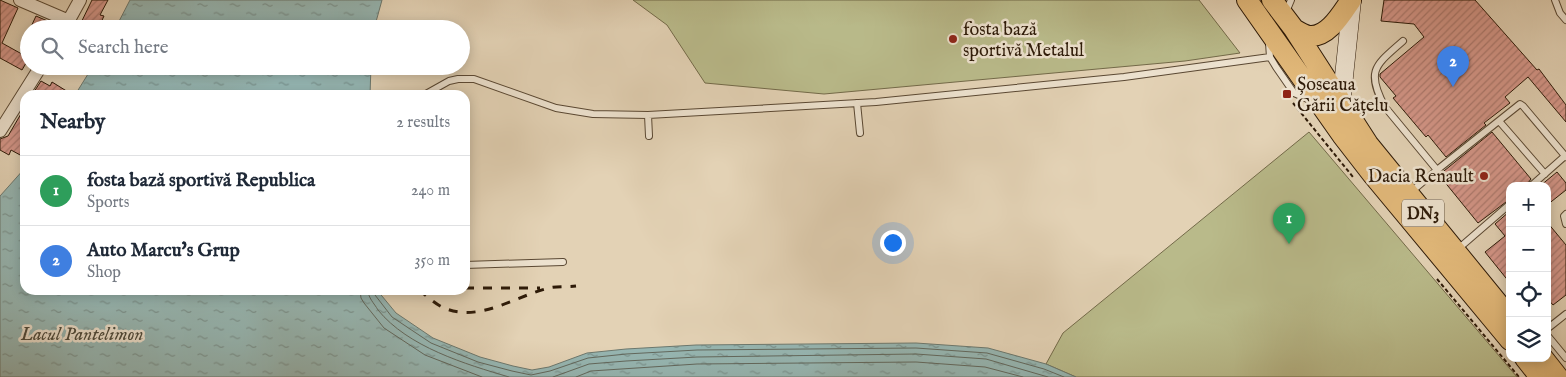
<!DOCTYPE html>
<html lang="en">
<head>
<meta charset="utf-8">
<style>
	body { margin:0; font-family:"IM FELL English",serif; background:#f6f6f7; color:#1f2937 }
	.controls { position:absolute; right:15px; bottom:15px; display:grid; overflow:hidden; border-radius:10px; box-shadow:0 2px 12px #0003 }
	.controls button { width:45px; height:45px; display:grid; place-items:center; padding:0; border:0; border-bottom:1px solid #e0e1e3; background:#fff; color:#1f2937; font:25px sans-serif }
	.you { position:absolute; left:892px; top:242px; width:18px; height:18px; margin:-12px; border:4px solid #fff; border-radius:50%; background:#1a73e8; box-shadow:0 0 0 8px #1a73e833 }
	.badge { display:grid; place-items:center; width:32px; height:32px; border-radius:50%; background:#8f2418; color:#fff; font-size:16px; font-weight:700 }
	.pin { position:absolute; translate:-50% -41px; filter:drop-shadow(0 1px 2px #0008) }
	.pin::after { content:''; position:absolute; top:26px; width:18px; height:15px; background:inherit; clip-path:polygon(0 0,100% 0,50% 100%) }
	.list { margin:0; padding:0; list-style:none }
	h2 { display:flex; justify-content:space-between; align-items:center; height:65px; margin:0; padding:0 20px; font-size:21px }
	h2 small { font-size:16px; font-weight:400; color:#747a83 }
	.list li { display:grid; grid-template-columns:32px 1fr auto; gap:15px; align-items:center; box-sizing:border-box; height:70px; padding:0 20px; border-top:1px solid #e0e1e3 }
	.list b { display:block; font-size:19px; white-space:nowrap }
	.list p { margin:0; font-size:16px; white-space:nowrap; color:#747a83 }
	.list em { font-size:16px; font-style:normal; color:#747a83 }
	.icon { flex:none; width:28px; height:28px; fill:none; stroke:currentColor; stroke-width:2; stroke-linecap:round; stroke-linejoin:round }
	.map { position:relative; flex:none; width:1566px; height:377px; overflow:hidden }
	.search { position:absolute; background:#fff; box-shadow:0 2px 12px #0003; left:20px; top:20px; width:450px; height:55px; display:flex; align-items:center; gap:12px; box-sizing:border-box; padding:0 18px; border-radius:28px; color:#747a83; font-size:19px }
	.panel { position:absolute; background:#fff; box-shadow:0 2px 12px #0003; left:20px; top:90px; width:450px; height:205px; border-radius:15px }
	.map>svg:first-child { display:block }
	.garden { fill:#b9ba8a; stroke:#736a49 }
	.water { fill:url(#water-ripples); stroke:#6c786e }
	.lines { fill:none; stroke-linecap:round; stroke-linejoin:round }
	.shore { stroke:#62685d; stroke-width:1 }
	.building { fill:url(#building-hatch); stroke:#2d1a08 }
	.service-casing { stroke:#5a4833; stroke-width:8 }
	.minor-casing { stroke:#5a4833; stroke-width:14 }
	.secondary-casing { stroke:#2d1a08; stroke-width:19 }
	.primary-casing { stroke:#2d1a08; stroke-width:22 }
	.path { stroke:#2d1a08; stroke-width:2; stroke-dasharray:4 2.5; stroke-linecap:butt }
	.service { stroke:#ede2cf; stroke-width:6 }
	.minor { stroke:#ede2cf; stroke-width:12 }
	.secondary { stroke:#ede2cf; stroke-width:18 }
	.primary { stroke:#e2b97a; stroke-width:20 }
	.rail { stroke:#2d1a08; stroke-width:3; stroke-dasharray:9 9; stroke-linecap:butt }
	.poi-dot { fill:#8f2418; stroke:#ede2cf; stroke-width:2 }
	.labels { text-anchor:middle; stroke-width:5; stroke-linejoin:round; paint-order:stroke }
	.shield { fill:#ede2cf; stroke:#675644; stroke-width:1 }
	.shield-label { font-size:16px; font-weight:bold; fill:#2d1a08 }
	.poi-label { font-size:18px; fill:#2d1a08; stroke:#ede2cf; text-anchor:start }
	.water-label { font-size:19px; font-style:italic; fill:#4c493b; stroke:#ede2cf }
</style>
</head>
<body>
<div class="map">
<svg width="1566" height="377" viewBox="0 0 1566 377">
	<defs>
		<pattern id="water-ripples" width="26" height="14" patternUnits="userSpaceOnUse" patternTransform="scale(1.25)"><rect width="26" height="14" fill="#96b6b2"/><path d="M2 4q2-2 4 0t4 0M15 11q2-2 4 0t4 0" fill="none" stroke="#7b938f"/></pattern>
		<pattern id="building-hatch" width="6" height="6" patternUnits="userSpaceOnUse" patternTransform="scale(1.25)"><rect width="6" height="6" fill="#d6978a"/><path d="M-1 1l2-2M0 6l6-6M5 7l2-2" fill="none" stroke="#ae7a6f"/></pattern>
	</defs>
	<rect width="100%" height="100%" fill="#e3d2b5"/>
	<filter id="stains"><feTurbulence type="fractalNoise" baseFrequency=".004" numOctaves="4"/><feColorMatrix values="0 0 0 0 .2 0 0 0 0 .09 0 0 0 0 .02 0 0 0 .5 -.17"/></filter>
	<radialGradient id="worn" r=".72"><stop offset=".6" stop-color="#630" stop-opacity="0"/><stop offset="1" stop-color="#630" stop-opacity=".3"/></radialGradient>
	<!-- garden -->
	<path class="garden" d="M633 0H1199L1240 53 1185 61 824 94 705 83 667 25Z
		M1309 132 1517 377H1076L1046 364 1063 333Z"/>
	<!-- water -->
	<path class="water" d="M130 0H382L374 29H115Z
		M93 66H371L370 95H75Z
		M25 168V290H377L396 313 433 338 480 357 513 366 532 370 549 367 587 353 626 349 696 345 916 343 988 348 1046 364 1076 377H0V196Z"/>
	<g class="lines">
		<!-- shore -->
		<path class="shore" d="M360 290 361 298 364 303 384 328 425 355 482 377
			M368 290C368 298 374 303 378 310 408 347 465 364 509 377
			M374 290 375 295 392 317 431 343 478 362 512 371 531 375 550 371 588 358 626 354 697 350 916 348 987 353 1044 369 1064 377
			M553 377 589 364 626 361 697 357 916 354 986 359 1048 377
			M576 377 591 371 697 364 916 362 985 367 1023 377"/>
	</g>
	<!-- building -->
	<path class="building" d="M0 0 18 8 2 43 29 58 22 70 0 58Z
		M92 0H108L100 15 104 16 98 29H78Z
		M1384 0H1475L1537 70 1539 69 1566 105V122L1528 77 1505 97 1510 103 1484 123 1486 125 1446 157 1428 135 1426 137 1393 98 1396 96 1380 77V74L1424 37 1414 24 1381 21Z
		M36 16 57 25 56 29H30Z
		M41 81 50 86 52 82 73 95H32Z
		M25 107V150L22 156 11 150 9 155 0 150V139L8 136Z
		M1492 132 1531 179 1526 186H1510V199L1478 223 1439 175Z
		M1557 172 1566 183V190L1547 205V186H1540Z
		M1510 211V283L1485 252 1505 236 1495 224Z
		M1547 222 1566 245V295L1553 305 1547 298Z"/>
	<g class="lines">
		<!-- service casing -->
		<g class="service-casing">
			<path id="service" d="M1555 0 1560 13 1566 20
				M1286 12 1291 0
				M1403 41C1376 65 1365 70 1385 107L1437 170 1411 192
				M1269 43 1270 57 1276 67 1294 93 1310 100
				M424 95 449 81 458 79H474L556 108 593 114 648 115 876 102 1124 77 1270 57
				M857 103 860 133
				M648 115 649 136
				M1499 121 1545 174
				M1437 170 1520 104 1523 106 1566 157
				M1531 186 1565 156
				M1566 214 1564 216 1566 224
				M1458 249 1510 204
				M465 265 563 262
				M1547 329 1566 314
				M1547 335 1566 358"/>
		</g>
		<!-- minor casing -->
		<g class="minor-casing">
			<path id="minor" d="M20 0 69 21
				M64 29 80 0
				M0 131 41 66"/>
		</g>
		<!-- secondary casing -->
		<g class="secondary-casing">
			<path id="secondary" d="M1341 105 1352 0"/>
		</g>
		<!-- primary casing -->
		<g class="primary-casing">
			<path id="primary" d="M1247 0 1342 135 1373 175 1510 340
				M1272 0 1294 29 1368 144 1510 318
				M1294 29C1299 32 1304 35 1309 36 1328 38 1342 13 1351 0
				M1525 358 1540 377
				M1543 358 1558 377"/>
		</g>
		<!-- path -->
		<path class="path" d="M1293 103 1353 177
			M1437 279 1519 377"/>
		<!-- service -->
		<use href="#service" class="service"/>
		<!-- minor -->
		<use href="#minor" class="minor"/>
		<!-- secondary -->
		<use href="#secondary" class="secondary"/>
		<!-- primary -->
		<use href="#primary" class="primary"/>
		<!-- rail -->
		<path class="rail" d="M465 288H540
			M419 290C427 296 435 304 444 308 480 323 515 296 549 288 558 286 567 287 576 286"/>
	</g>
	<!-- markers -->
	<g class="poi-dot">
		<circle cx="953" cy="39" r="5"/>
		<rect x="1282" y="89" width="10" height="10" rx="2.5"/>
		<circle cx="1484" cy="176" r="5"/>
	</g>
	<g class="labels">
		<!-- shield labels -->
		<rect class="shield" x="1402" y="199.5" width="42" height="27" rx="4"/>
		<g class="shield-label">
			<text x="1423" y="219">DN3</text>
		</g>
		<!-- poi labels -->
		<g class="poi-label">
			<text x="963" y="35">fosta bază<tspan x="963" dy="21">sportivă Metalul</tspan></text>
			<text x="1297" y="90">Șoseaua<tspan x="1297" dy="21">Gării Cățelu</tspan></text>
			<text x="1474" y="182" text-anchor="end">Dacia Renault</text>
		</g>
		<!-- water labels -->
		<g class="water-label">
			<text x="82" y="340">Lacul Pantelimon</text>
		</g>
	</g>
	<rect width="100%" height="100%" filter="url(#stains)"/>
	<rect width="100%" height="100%" fill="url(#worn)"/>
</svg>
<div class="controls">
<button>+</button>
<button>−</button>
<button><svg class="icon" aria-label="locate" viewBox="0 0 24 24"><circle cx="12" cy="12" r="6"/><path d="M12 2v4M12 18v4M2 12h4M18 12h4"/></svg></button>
<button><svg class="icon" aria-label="layers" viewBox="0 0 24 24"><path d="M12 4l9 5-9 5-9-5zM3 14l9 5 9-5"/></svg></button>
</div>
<div class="you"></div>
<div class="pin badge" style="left:1289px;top:244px;background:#2e9e5b">1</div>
<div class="pin badge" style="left:1453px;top:87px;background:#3f7fe0">2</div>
<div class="search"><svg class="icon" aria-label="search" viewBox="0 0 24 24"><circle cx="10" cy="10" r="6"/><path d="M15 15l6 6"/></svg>Search here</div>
<section class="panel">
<h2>Nearby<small>2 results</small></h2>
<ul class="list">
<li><span class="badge" style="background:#2e9e5b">1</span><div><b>fosta bază sportivă Republica</b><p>Sports</p></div><em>240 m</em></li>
<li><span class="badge" style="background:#3f7fe0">2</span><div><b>Auto Marcu's Grup</b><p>Shop</p></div><em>350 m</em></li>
</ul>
</section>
</div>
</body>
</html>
